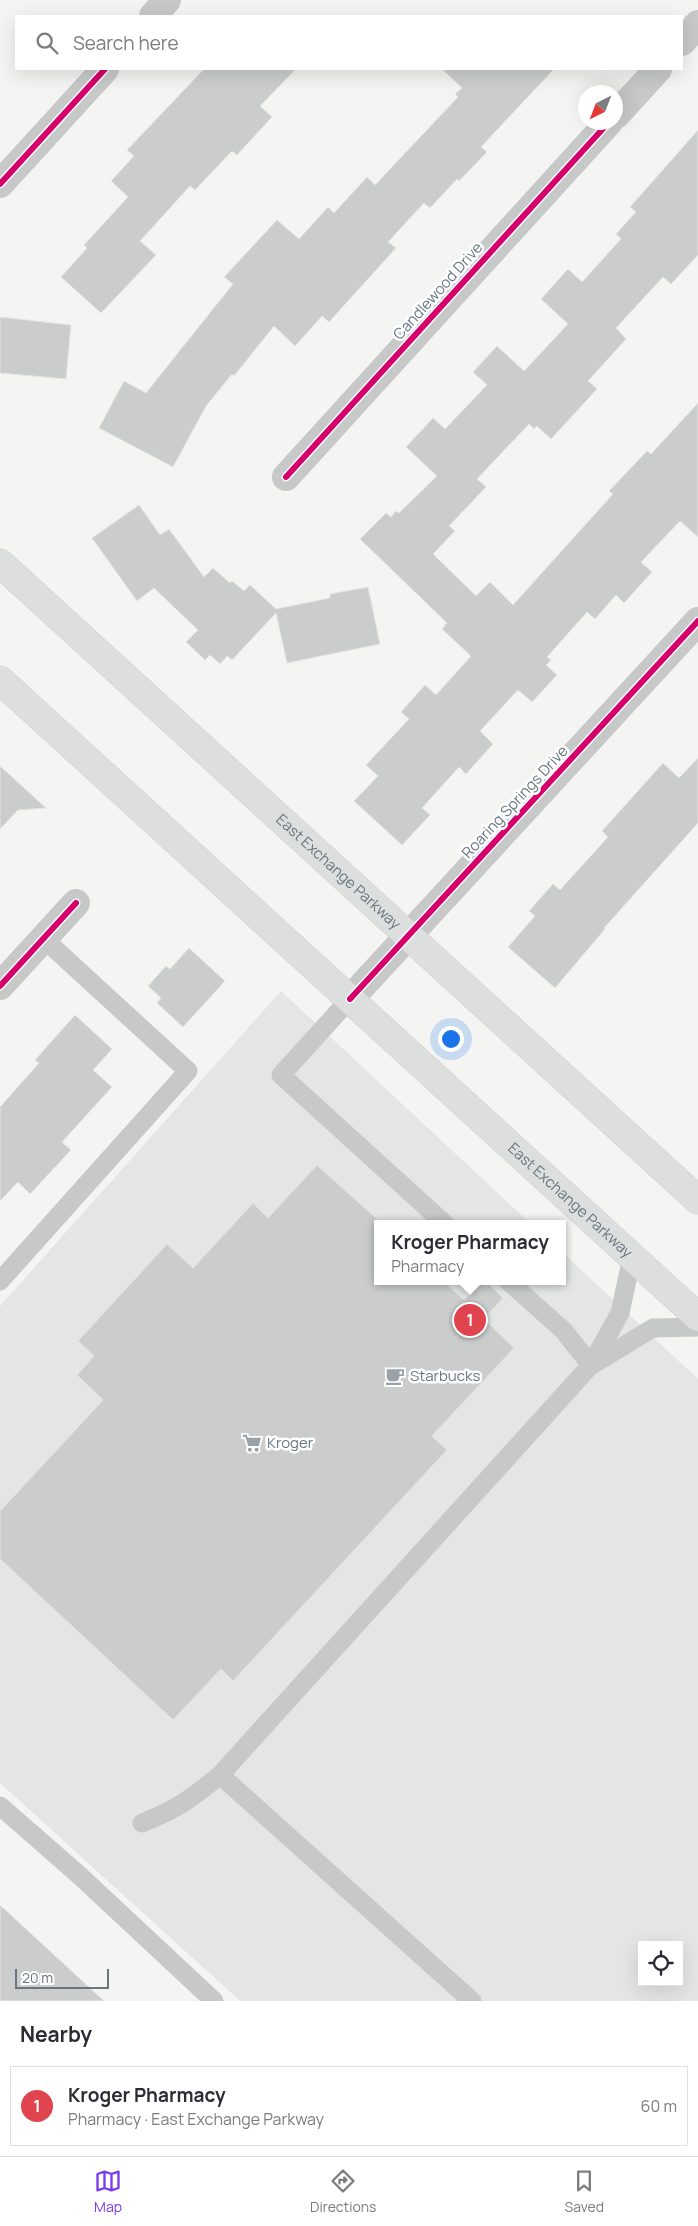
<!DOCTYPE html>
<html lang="en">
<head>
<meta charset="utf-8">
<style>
	body { margin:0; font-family:Manrope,sans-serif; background:#f2f2f3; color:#2b2b33 }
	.controls { position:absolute; right:15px; bottom:15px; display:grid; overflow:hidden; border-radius:0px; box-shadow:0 5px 20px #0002 }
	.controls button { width:45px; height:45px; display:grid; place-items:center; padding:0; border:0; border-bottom:1px solid #e1e1e2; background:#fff; color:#2b2b33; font:25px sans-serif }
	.compass { position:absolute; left:578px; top:85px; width:45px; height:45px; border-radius:50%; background:#fff; box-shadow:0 5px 20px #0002; rotate:222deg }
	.scale { position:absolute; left:15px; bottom:12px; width:94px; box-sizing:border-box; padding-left:5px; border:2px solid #677680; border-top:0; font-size:14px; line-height:18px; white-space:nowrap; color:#677680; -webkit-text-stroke:4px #fff; paint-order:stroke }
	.you { position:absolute; left:450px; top:1038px; width:18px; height:18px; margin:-12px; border:4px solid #fff; border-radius:50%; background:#1a73e8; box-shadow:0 0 0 8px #1a73e833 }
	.badge { display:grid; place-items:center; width:32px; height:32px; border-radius:50%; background:#7c3aed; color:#fff; font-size:16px; font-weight:700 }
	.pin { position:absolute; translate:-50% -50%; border:2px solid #fff; box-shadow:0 1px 5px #0006 }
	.popup { position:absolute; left:374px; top:1220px; width:192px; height:65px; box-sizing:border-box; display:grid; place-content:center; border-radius:0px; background:#fff; filter:drop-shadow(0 1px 4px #0005); font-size:16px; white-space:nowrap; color:#7c7c81 }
	.popup b { font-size:19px; color:#2b2b33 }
	.popup::after { content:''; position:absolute; left:50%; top:100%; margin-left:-10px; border:10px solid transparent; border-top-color:#fff }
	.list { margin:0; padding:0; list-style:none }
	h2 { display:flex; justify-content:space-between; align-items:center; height:65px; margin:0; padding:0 20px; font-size:21px }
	h2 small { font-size:16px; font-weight:400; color:#7c7c81 }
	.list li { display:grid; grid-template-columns:32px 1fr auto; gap:15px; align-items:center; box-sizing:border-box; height:80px; margin:0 10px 10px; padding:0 10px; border:1px solid #e1e1e2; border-radius:0px }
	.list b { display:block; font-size:19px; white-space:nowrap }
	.list p { margin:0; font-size:16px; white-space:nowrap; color:#7c7c81 }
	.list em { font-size:16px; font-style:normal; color:#7c7c81 }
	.icon { flex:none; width:28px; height:28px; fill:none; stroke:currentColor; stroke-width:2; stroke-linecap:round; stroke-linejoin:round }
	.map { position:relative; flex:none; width:698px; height:2001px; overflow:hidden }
	.search { position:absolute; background:#fff; box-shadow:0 5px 20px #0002; left:15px; right:15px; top:15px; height:55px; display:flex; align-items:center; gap:12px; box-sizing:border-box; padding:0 18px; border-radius:0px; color:#7c7c81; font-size:19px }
	.sheet { height:155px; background:#fff }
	nav { display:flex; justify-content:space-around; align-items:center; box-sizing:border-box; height:70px; border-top:1px solid #e1e1e2; background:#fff; font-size:14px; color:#7c7c81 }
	nav a { display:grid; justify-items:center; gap:2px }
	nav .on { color:#7c3aed }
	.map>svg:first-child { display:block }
	.built { fill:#e4e6e6; fill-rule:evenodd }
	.building { fill:#cbcccc; stroke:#e4e4e3 }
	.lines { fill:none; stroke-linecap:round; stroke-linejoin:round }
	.secondary-casing { stroke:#d0d1d1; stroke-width:29 }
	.service { stroke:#c7c9c9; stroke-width:19 }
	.minor { stroke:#c7c9c9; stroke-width:28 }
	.tertiary { stroke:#c7c9c9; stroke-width:28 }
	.secondary { stroke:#dddede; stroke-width:28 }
	.cycleway-casing { stroke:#fff; stroke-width:9 }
	.cycleway { stroke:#d6006c; stroke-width:6 }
	.labels { text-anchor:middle; stroke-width:5; stroke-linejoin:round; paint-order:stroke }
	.street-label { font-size:15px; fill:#677680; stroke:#fff }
	.poi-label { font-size:15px; fill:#677680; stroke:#fff; text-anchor:start }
</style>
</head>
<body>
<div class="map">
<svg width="698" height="2001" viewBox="0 0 698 2001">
	<rect width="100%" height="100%" fill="#f4f4f3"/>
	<!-- built -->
	<path class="built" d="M281 991 531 1224H378V1281H562L563 1253 698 1379V2001H240L0 1783V1306ZM642 1945H679V1982H642Z"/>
	<!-- building -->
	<path class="building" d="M204 69H296L260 106 272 117 237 155 232 151 195 190 190 186 140 241 156 255 101 313 61 277 87 248 84 245 128 197 111 181 134 156 127 150Z
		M442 69H554L481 147 487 152 459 181 457 179 430 208 424 203 388 242 396 248 329 322 322 316 295 346 274 326 234 376 232 374 206 406 173 467 99 428 124 381 146 393 233 284 224 277 277 220 299 239 328 207 334 213 367 177 375 185 458 97 455 94 462 88Z
		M698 130V255L671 284 663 277 616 328 626 339 588 381 597 389 551 439 537 426 534 429 529 424 477 479 486 487 449 526 455 531 433 554 476 596 490 582 513 605 613 494 609 491 647 451 651 454 698 403V537L680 521 641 562 652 572 624 603 616 595 595 619 587 612 547 657 551 660 546 665 557 675 532 702 518 690 480 731 493 744 466 774 459 767 422 808 430 815 402 845 354 801 378 776 366 765 409 719 401 712 425 685 436 695 471 656 442 629 447 623 360 539 386 513 391 517 396 511 399 513 437 476 406 447 433 418 445 429 487 385 473 372 497 346 524 371 568 324 541 299 568 269 582 282 621 239 616 234 636 212 630 207Z
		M0 317 71 325 66 379 0 373Z
		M139 505 160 535 169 529 204 577 213 568 230 583 232 581 244 591 250 585 276 609 330 598V594L368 587 380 644 287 663 276 613 232 660 227 656 220 664 210 655 205 660 186 642 198 630 154 588 137 601 92 538Z
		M698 758V823L604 928 605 929 555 988 508 947 535 916 529 911 553 884 560 890 608 837 602 831 663 763 679 778Z
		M0 766 46 808 18 810 0 829Z
		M189 948 225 981 183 1027 157 1003 161 998 148 986 166 966 170 969Z
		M75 1015 112 1049 93 1070 112 1087 62 1142 71 1150 30 1194 18 1182 0 1201V1107L39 1063 35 1060Z
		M317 1165 378 1220V1281H443L464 1300 481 1281H486L503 1298 484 1319 514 1348 432 1436 447 1450 233 1681 221 1669 173 1720 0 1559V1511L103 1400 77 1375 94 1356 78 1341 167 1244 193 1268 253 1203 268 1218Z
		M0 1905 104 2001H0Z"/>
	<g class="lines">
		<!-- secondary casing -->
		<g class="secondary-casing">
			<g id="secondary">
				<path id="s1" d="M0 563 698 1200"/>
				<path id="s2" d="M0 680 698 1317"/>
			</g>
		</g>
		<!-- service -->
		<path class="service" d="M350 999 281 1075 445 1224
			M0 1281 188 1071 44 939
			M508 1281 563 1330 591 1365
			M592 1365 653 1328 698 1327
			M220 1775 472 2001
			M0 1806 79 1875 214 2001
			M142 1823C177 1809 191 1799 220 1775L591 1365 620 1313 632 1257"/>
		<!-- minor -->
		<path class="minor" d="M153 16 167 0
			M682 42 698 24
			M616 115 658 69
			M0 184 105 69
			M286 477 609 122
			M0 986 76 903"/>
		<!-- tertiary -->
		<path class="tertiary" d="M350 999 698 621"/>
		<!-- secondary -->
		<use href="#secondary" class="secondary"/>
		<!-- cycleway casing -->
		<g class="cycleway-casing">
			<path id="cycleway" d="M0 184 105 69
				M286 477 609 122
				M0 986 76 903
				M350 999 698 621"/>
		</g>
		<!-- cycleway -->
		<use href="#cycleway" class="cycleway"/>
	</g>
	<!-- icons -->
	<defs>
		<g id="cafe-bare" transform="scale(1.5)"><path d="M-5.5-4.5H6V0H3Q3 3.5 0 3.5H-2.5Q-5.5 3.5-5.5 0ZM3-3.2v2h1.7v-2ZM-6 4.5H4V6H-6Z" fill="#98a2a8" stroke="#fff" stroke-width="2.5" paint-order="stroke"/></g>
		<g id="supermarket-bare" transform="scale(1.5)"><path d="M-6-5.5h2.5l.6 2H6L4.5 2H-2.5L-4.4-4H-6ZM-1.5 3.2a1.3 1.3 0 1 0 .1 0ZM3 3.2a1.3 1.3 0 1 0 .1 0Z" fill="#98a2a8" stroke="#fff" stroke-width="2.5" paint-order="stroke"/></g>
	</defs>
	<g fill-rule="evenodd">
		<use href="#cafe-bare" x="395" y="1376"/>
		<use href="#supermarket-bare" x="252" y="1443"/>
	</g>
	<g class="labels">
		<!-- street labels -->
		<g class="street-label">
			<text transform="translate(438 291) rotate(-48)" y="5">Candlewood Drive</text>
			<text transform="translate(515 802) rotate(-47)" y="5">Roaring Springs Drive</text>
			<text dy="5" stroke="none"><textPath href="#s1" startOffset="458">East Exchange Parkway</textPath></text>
			<text dy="5" stroke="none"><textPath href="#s2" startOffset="772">East Exchange Parkway</textPath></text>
		</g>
		<!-- poi labels -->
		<g class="poi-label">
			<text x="410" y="1381">Starbucks</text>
			<text x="267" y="1448">Kroger</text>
		</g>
	</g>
</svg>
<div class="controls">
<button><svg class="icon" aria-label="locate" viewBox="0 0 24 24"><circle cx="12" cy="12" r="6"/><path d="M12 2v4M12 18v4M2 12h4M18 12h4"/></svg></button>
</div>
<svg class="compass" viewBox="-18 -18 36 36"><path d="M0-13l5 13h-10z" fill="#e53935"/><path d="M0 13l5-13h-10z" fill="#7c7c81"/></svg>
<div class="scale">20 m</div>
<div class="you"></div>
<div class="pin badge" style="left:470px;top:1320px;background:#e0444e">1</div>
<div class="popup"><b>Kroger Pharmacy</b>Pharmacy</div>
<div class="search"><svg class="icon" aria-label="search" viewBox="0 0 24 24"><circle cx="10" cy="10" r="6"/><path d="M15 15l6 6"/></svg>Search here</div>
</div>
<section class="sheet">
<h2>Nearby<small></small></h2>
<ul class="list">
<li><span class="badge" style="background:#e0444e">1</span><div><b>Kroger Pharmacy</b><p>Pharmacy · East Exchange Parkway</p></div><em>60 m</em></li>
</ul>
</section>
<nav>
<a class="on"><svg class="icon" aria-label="map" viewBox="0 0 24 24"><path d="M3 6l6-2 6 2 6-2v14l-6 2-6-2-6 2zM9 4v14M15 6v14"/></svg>Map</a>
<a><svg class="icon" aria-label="directions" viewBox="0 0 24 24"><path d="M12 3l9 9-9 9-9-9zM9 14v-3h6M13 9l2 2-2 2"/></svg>Directions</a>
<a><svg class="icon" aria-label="saved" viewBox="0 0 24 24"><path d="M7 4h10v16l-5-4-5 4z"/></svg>Saved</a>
</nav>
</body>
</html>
